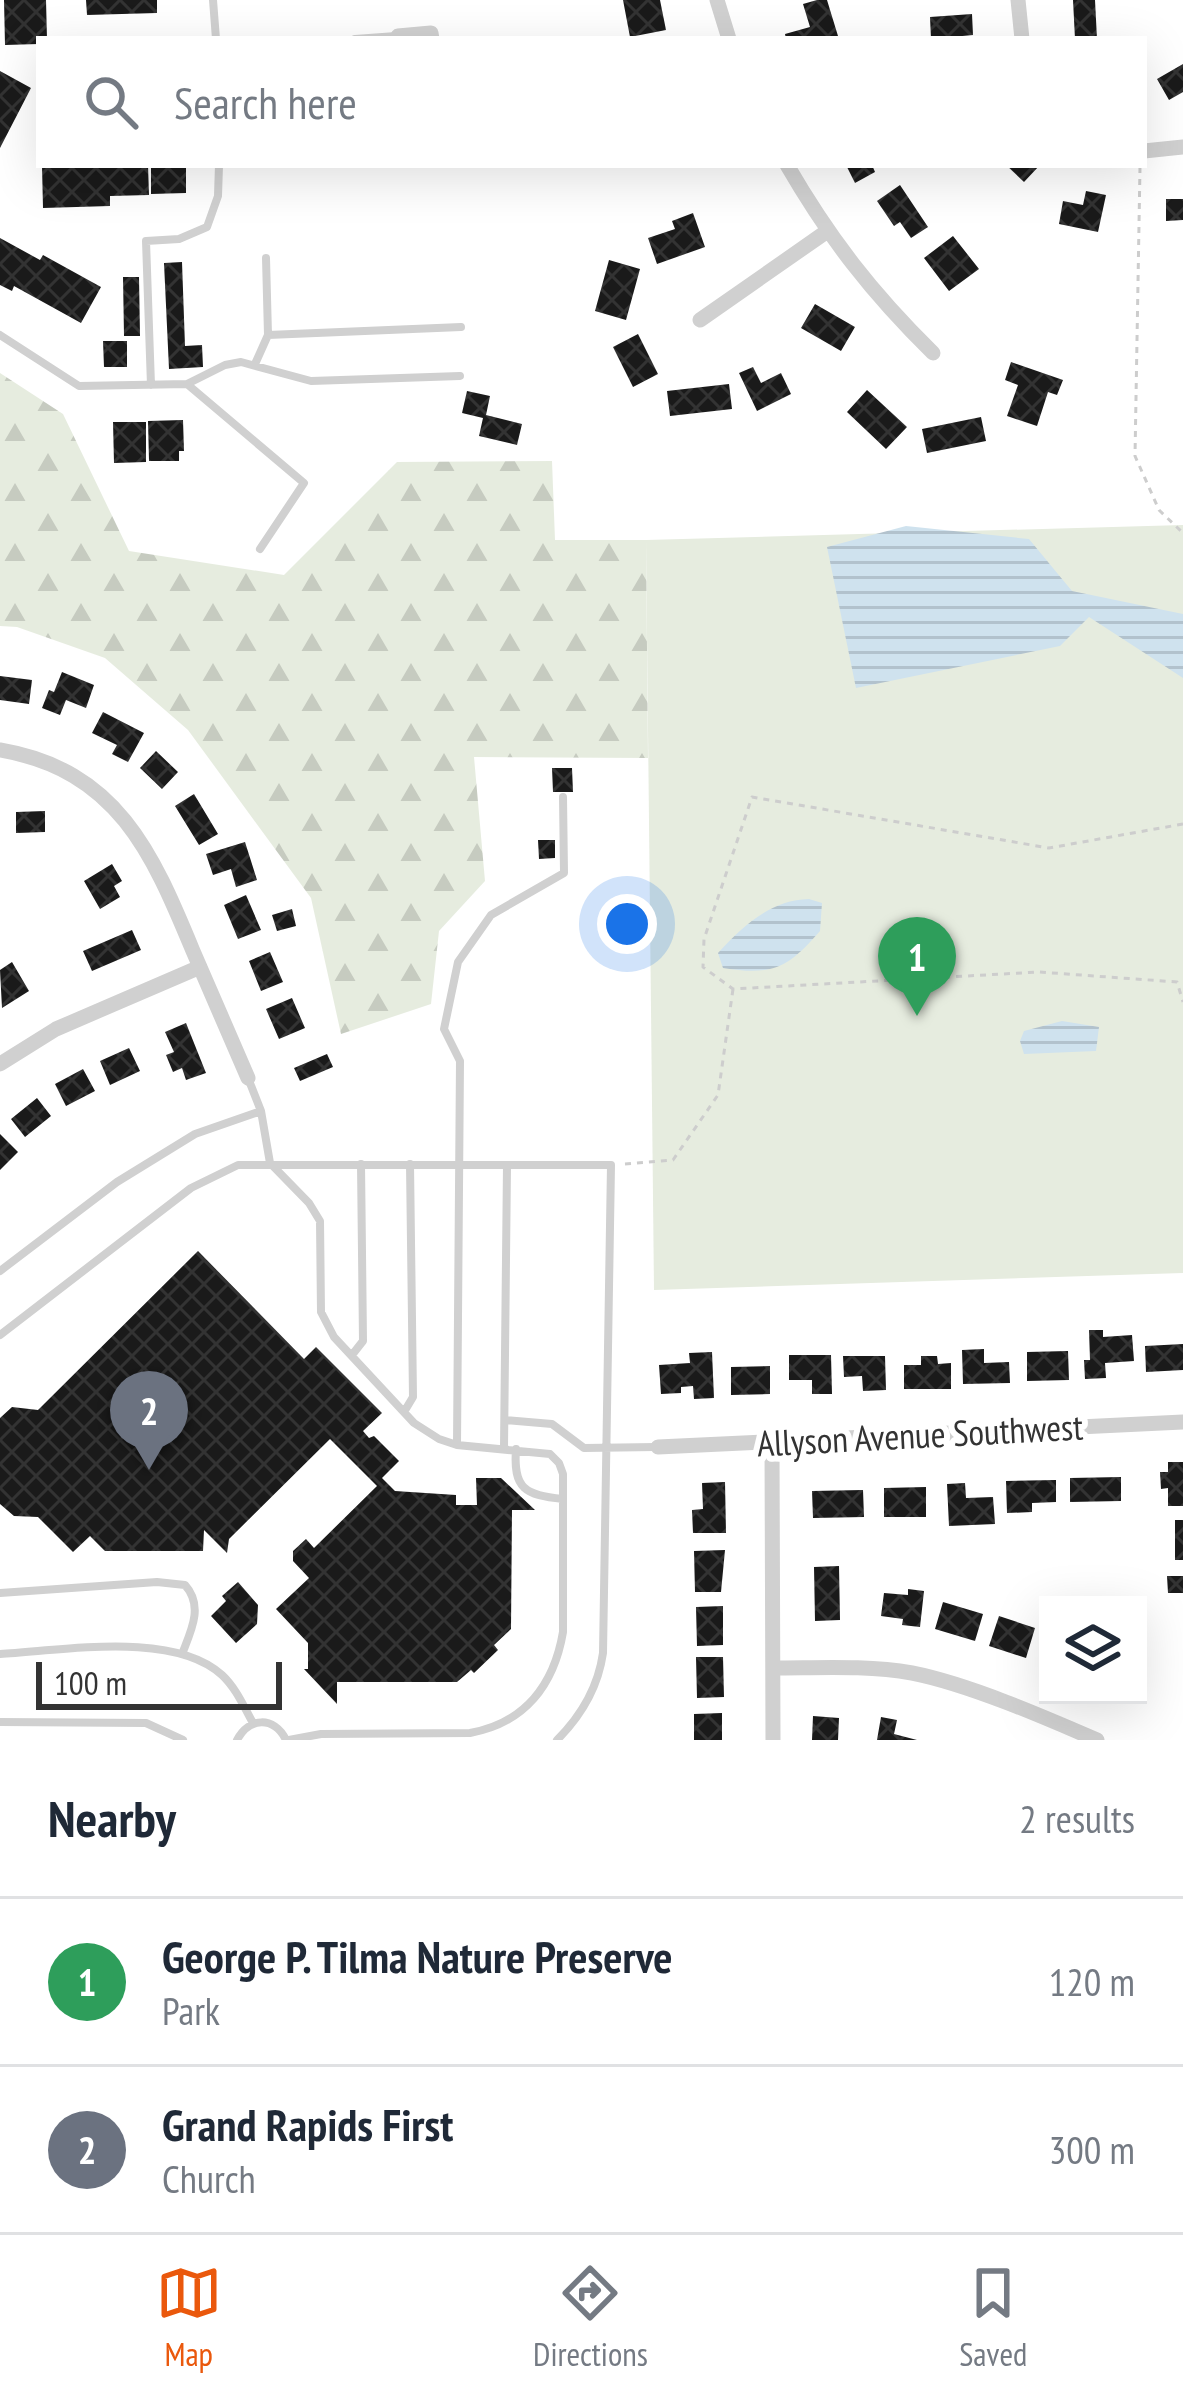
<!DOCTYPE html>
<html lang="en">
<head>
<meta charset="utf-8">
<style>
	body { margin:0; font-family:"PT Sans Narrow",sans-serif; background:#f6f6f7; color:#1f2937 }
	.controls { position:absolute; right:36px; bottom:36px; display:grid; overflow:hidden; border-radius:0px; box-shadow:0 12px 48px #0002 }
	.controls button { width:108px; height:108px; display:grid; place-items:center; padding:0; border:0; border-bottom:3px solid #e0e1e3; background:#fff; color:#1f2937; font:60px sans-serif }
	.scale { position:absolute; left:36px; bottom:30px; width:246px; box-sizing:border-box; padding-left:12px; border:6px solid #333; border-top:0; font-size:33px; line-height:42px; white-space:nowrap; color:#333; -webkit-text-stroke:9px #fff; paint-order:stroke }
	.you { position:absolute; left:627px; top:924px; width:42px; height:42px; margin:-30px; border:9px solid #fff; border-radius:50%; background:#1a73e8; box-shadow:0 0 0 18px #1a73e833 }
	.badge { display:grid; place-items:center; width:78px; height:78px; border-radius:50%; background:#ea580c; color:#fff; font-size:39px; font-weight:700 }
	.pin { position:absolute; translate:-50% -99px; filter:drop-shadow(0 3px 6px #0008) }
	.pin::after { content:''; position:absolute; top:63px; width:42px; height:36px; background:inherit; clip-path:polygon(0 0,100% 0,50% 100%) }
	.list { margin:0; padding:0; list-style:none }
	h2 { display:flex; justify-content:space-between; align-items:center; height:156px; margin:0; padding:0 48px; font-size:51px }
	h2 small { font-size:39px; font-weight:400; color:#747a83 }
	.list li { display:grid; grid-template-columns:78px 1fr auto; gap:36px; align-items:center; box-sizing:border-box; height:168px; padding:0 48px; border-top:3px solid #e0e1e3 }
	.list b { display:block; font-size:45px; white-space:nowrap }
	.list p { margin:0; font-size:39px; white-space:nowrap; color:#747a83 }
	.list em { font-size:39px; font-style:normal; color:#747a83 }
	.icon { flex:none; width:66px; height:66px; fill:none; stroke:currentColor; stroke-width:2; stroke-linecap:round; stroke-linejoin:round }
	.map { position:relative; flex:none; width:1183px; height:1740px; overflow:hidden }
	.search { position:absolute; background:#fff; box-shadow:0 12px 48px #0002; left:36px; right:36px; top:36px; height:132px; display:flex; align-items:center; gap:30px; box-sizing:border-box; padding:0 42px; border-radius:0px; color:#747a83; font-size:45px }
	.sheet { height:492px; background:#fff }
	nav { display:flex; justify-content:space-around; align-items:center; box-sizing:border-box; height:168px; border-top:3px solid #e0e1e3; background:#fff; font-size:33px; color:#747a83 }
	nav a { display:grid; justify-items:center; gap:6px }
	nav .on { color:#ea580c }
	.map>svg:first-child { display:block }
	.green { fill:#e6ecdf }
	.forest { fill:url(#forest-firs) }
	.water { fill:url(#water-rules) }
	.building { fill:url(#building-cross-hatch) }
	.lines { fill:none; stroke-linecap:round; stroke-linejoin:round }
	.path { stroke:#cdcdcd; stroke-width:3; stroke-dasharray:6 6; stroke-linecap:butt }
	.lane { stroke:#d0d0d0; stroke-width:8 }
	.street { stroke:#d0d0d0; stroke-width:15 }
	.labels { text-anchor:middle; stroke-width:12; stroke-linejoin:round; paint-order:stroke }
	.street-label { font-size:36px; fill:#333; stroke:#fff }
</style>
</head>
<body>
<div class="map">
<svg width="1183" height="1740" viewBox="0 0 1183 1740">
	<defs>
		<pattern id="forest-firs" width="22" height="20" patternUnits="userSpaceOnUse" patternTransform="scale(3)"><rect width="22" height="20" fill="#e6ecdf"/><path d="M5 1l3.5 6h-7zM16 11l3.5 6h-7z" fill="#c6cbc0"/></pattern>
		<pattern id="water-rules" width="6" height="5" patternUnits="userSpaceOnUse" patternTransform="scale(3)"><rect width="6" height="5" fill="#cfe2ee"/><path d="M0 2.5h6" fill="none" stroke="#b2c2cd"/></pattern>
		<pattern id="building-cross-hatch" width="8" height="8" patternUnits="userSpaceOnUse" patternTransform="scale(3)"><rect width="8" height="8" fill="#1a1a1a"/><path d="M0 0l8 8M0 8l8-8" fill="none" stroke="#333"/></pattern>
	</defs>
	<rect width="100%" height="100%" fill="#fff"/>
	<!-- green -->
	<path class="green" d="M1183 525V1273L654 1290 646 540Z"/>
	<!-- forest -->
	<path class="forest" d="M0 373 63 414 129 551 284 575 397 462 552 461 555 540H646L648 758 474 757 485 881 439 931 431 1004 341 1034 311 898 188 730 105 658 17 627 0 626Z"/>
	<!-- water -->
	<path class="water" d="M906 526 1029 539 1072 591 1183 614V678L1089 617 1060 646 856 688 827 547Z
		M809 899 822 903 820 931C788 968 773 976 723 968L718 953C744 925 771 900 809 899Z
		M1062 1021 1099 1027 1096 1051 1024 1054 1020 1041 1024 1031Z"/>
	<!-- building -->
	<path class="building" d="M4 0H46L47 39H39V44L5 45Z
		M86 0H157V13L87 15Z
		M623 0H660L666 30 630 37Z
		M817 0H827L838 36 786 39 785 34 810 27 803 4Z
		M1073 0H1095L1097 39H1075Z
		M972 14 973 35 931 39 930 17Z
		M1183 64V92L1169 100 1157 79Z
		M0 71 31 88 0 148Z
		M148 165 149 195 110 196V206L43 208 42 166Z
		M151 165H186V193L151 194Z
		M846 165H872L875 172 855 183Z
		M1006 165H1040L1024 182Z
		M900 185 928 227 911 238 900 222 894 226 877 201Z
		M1086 191 1106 195 1098 232 1059 224 1063 201 1083 205Z
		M1166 199H1183V220L1166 221Z
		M693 213 705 247 657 264 648 238 675 229 672 221Z
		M953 236 979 269 949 291 924 258Z
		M0 238 40 260 43 255 101 287 81 323 14 286 12 291 0 285Z
		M609 260 640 269 626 320 595 311Z
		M182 262 185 346 202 345 203 367 169 369 164 263Z
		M123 277H139L140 336H124Z
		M815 304 855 327 841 351 801 328Z
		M638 334 658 374 633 387 613 347Z
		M103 341H127V367H104Z
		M1011 362 1063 380 1057 395 1048 392 1037 426 1007 416 1018 385 1005 380Z
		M753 367 761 383 781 373 791 394 757 411 739 373Z
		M729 384 732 409 670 416 667 391Z
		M867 390 907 427 886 449 847 412Z
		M467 391 490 396 486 415 522 424 517 445 479 436 483 418 462 413Z
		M981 417 986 441 927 453 922 429Z
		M183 420 184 451H179V461H149L148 421Z
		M113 422H146V462L114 463Z
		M62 672 94 685 86 708 66 700 60 715 42 708 49 690 54 692Z
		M0 676 32 680 29 704 0 700Z
		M103 712 144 733 128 762 112 754 117 745 92 733Z
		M156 751 178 772 162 789 140 768Z
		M552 768H572L573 792H553Z
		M194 794 218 834 199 845 175 806Z
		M45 811V832L16 833V812Z
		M538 840H555V858L539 859Z
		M245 842 257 880 236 887 231 869 213 875 206 854Z
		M112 864 122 881 114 886 120 897 100 909 84 881Z
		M246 895 261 930 238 939 224 905Z
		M292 909 296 926 277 931 272 915Z
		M132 930 141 950 92 971 83 951Z
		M270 952 283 982 261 991 249 961Z
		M12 962 29 991 2 1008 0 970Z
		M292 998 305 1028 279 1039 266 1009Z
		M186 1023 206 1073 186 1080 182 1068 173 1072 166 1055 174 1052 165 1032Z
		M129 1048 140 1071 110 1085 100 1061Z
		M327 1054 333 1067 300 1081 294 1068Z
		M83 1069 95 1091 66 1106 55 1084Z
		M37 1098 51 1116 25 1137 11 1119Z
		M0 1134 18 1152 0 1170Z
		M198 1251 304 1359 316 1347 382 1413 363 1431 369 1438 374 1436 399 1461 382 1478 395 1491 456 1495V1505H477L476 1478H501L535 1510H512L511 1629 494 1645 498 1650 474 1673 471 1670 457 1682H337V1704L304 1669H308V1643L276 1609 309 1578 293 1561V1551L306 1539 314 1548 377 1486 330 1439 229 1539 227 1553 204 1530 203 1551H105L90 1536 73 1552 38 1517 14 1516 0 1504V1418L12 1407 38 1410Z
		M1089 1330H1103V1337L1132 1335 1134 1361 1105 1363 1106 1378 1085 1379 1084 1360H1090Z
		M1183 1344V1370L1146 1372 1145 1346Z
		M984 1349V1363L1009 1362 1010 1383 963 1384 962 1350Z
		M1068 1351 1069 1380 1027 1381V1352Z
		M712 1352 714 1398 694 1399 693 1386 681 1387V1393L661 1394 659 1365 690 1363 689 1353Z
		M789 1355H831L832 1394H812V1380H789Z
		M843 1356H885L886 1390 863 1391 862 1376 844 1377Z
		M921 1356H937L938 1364 951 1363V1389H904V1365H921Z
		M770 1366V1394L731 1395V1367Z
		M1168 1462H1183V1506H1168V1488L1161 1489 1160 1472H1168Z
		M1121 1477V1501L1070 1502V1478Z
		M1056 1480V1502L1032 1503V1512L1007 1513 1006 1481Z
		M725 1482 726 1533H693L692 1510 703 1509 702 1483Z
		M965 1483 966 1498 993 1497 995 1524 949 1526 947 1484Z
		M926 1487V1517H884V1488Z
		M863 1490 864 1517 813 1518 812 1491Z
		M1175 1520H1183V1560H1175Z
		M725 1550 721 1592H695L694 1551Z
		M839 1566 840 1620 815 1621 814 1567Z
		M1167 1576H1183V1593H1168Z
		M238 1582 258 1605 257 1624 236 1643 211 1616 226 1601 222 1596Z
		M908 1589 924 1591 920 1627 902 1625 903 1619 881 1616 884 1593 908 1595Z
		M943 1602 983 1614 975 1641 935 1629Z
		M723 1606V1645L697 1646 696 1607Z
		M999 1616 1035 1628 1026 1658 989 1646Z
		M696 1657H723L724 1697 697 1698Z
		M722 1713V1740H694V1714Z
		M813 1716 839 1718 838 1740H812Z
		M881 1717 897 1720 894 1734 917 1740H877Z"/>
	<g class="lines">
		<!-- path -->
		<path class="path" d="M1140 167 1135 456 1159 510 1183 533
			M1183 824 1049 848 752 797 704 939 703 967 733 989 1039 972 1177 982 1183 1002
			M625 1164 673 1160 718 1095 733 989"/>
		<!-- lane -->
		<path class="lane" d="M213 0 216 39
			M355 39 396 36
			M0 335 79 386 187 384 225 365 241 362 311 381 460 376
			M268 335 461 327
			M255 364 268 335 266 258
			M187 384 304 483 260 549
			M151 385 146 241 179 239 207 227 218 196 219 165
			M248 1078 261 1111 270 1163 309 1203 320 1221 321 1312 334 1337 414 1423 439 1439 457 1445 550 1454 559 1463 563 1474V1632C554 1685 525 1723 470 1733L321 1734 289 1740
			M0 1271 117 1182 195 1134 261 1111
			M0 1335 191 1188 238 1165H611L603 1653C598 1688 582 1715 557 1740
			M352 1355 363 1341 361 1164
			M404 1412 413 1397 410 1164
			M505 1420 552 1424 584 1448 656 1447
			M457 1445 460 1061 444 1029 458 962 491 915 564 873 563 797
			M504 1448 507 1165
			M516 1449C513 1489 525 1495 563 1499
			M0 1593 157 1582 185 1585C204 1606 191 1631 182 1654
			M0 1654C61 1651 173 1630 222 1675 236 1688 244 1707 253 1723
			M0 1722 146 1723 183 1740
			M237 1740C249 1717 274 1716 286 1740"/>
		<!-- street -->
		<path class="street" d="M717 0 729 39
			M1018 0 1022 39
			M398 36 431 33 432 39
			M1144 151 1183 147
			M787 165C830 239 872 293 933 353
			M700 320 826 232
			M0 750C117 770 152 852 193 951 211 993 230 1036 248 1078
			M0 1064 56 1029 200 967
			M772 1444 773 1740
			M658 1447 1183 1422
			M773 1668C819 1668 867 1665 912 1673 968 1684 1044 1717 1097 1740"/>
	</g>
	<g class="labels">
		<!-- street labels -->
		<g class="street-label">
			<text transform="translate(920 1435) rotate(-3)" y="13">Allyson Avenue Southwest</text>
		</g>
	</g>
</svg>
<div class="controls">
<button><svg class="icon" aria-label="layers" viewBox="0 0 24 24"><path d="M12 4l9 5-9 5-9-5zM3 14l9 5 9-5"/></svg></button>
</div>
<div class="scale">100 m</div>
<div class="you"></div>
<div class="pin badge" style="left:917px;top:1016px;background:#2e9e5b">1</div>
<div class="pin badge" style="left:149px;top:1470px;background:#6b7280">2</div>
<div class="search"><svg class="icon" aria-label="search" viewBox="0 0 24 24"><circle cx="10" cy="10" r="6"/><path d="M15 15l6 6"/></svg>Search here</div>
</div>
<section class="sheet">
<h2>Nearby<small>2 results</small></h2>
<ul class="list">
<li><span class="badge" style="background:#2e9e5b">1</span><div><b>George P. Tilma Nature Preserve</b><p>Park</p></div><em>120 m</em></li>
<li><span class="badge" style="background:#6b7280">2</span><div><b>Grand Rapids First</b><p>Church</p></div><em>300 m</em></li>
</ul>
</section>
<nav>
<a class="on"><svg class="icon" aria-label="map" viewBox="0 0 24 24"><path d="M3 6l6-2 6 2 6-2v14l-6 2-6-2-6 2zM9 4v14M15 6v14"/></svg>Map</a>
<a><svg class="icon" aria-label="directions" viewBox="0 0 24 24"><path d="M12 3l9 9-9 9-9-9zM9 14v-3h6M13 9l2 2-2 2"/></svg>Directions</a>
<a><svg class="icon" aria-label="saved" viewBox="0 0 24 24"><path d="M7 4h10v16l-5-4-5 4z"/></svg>Saved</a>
</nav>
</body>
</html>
